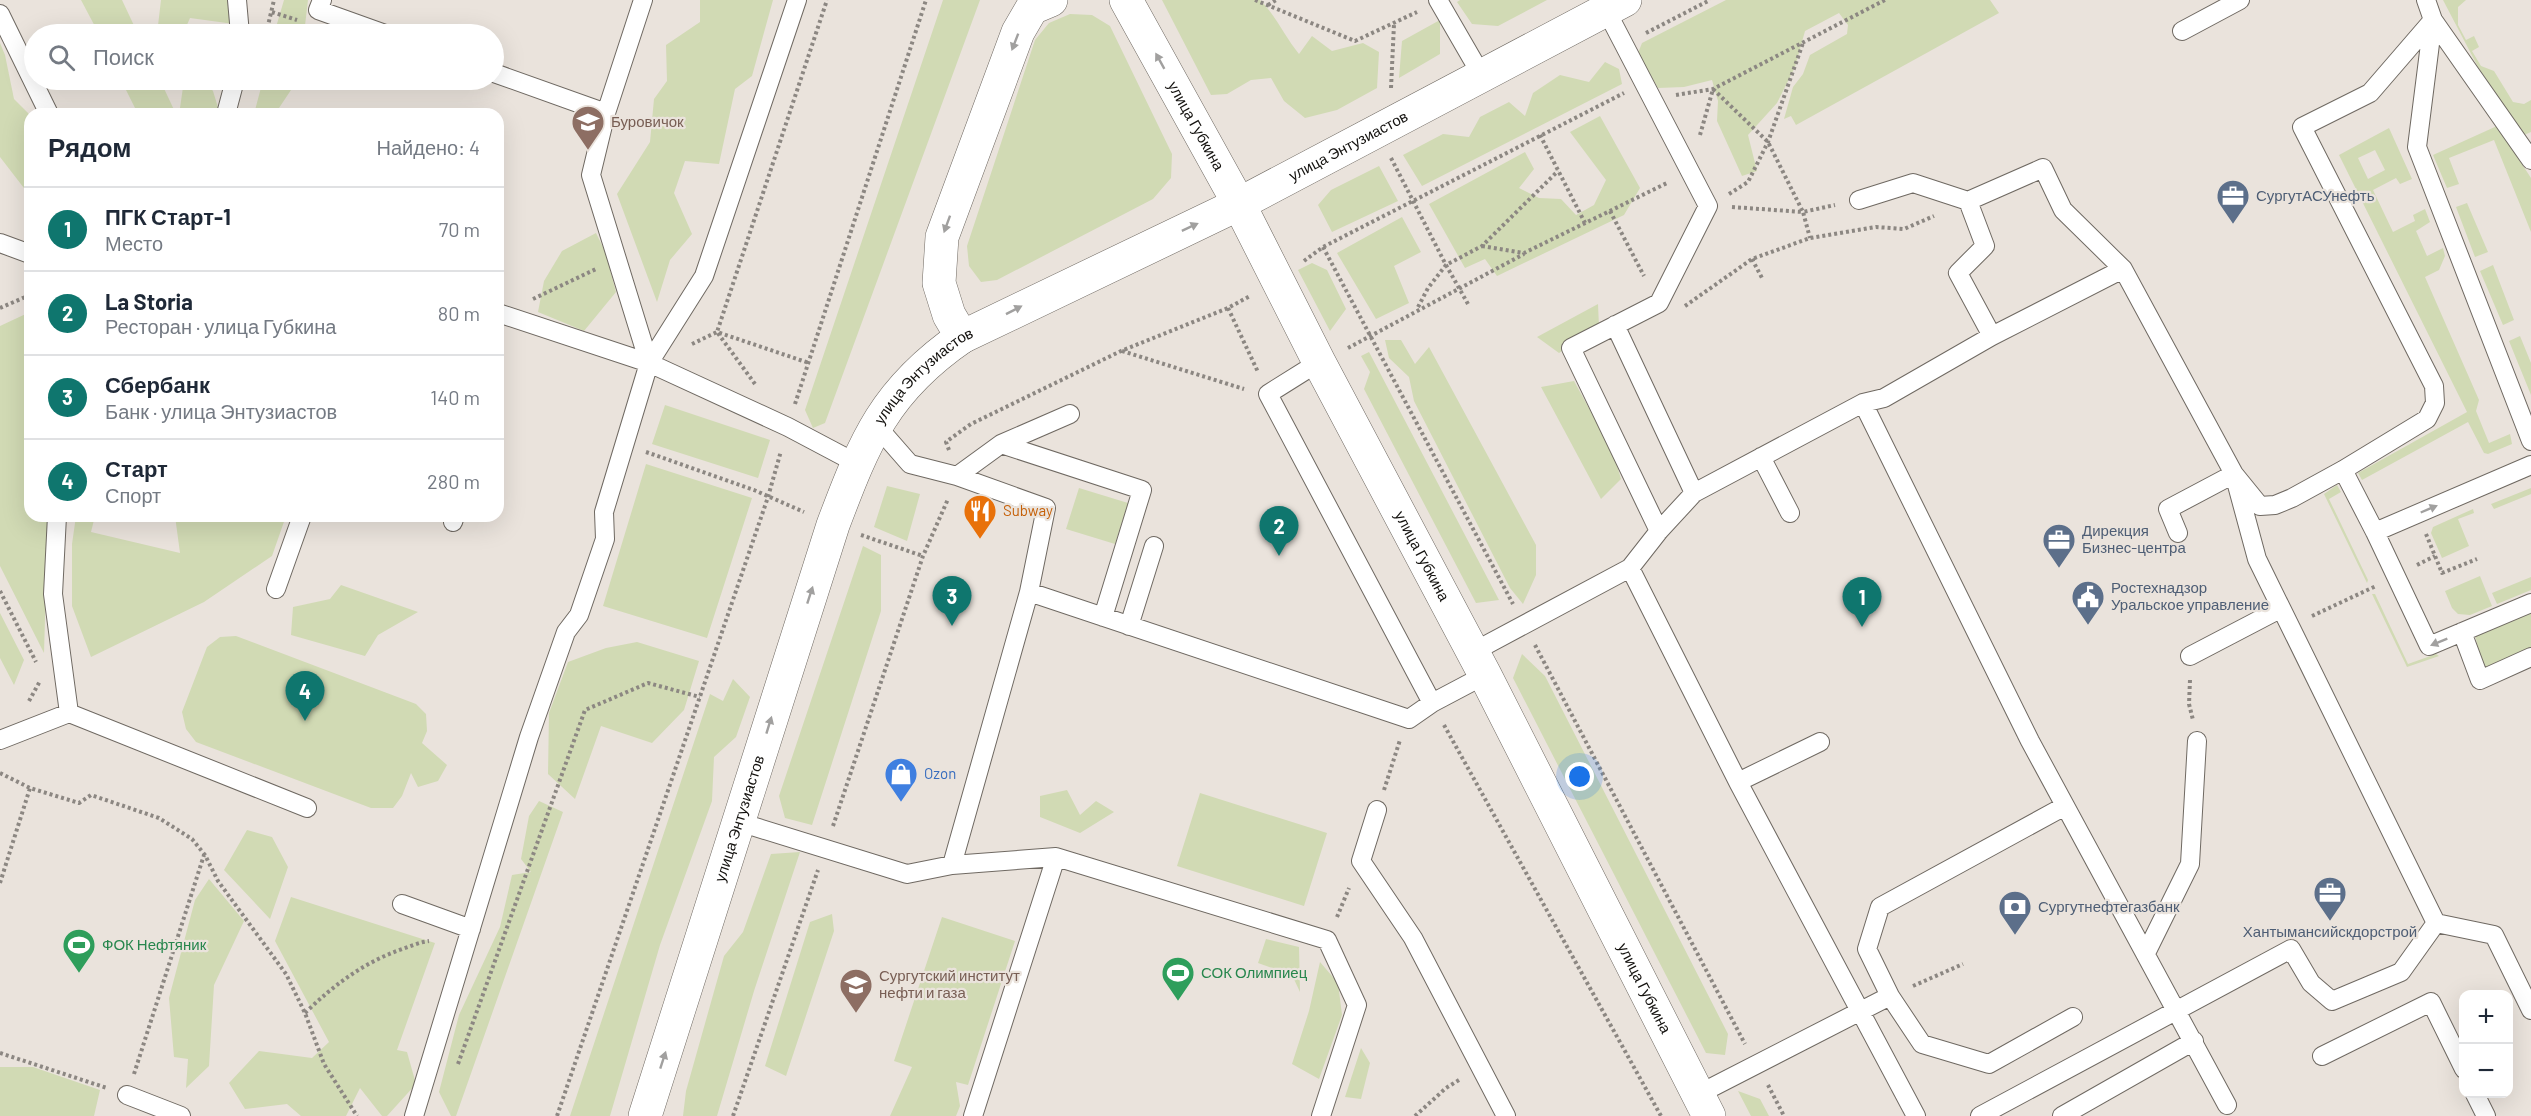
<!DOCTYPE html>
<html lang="ru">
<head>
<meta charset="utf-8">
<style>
	body { margin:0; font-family:Barlow,sans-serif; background:#f2f2f3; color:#1f2937 }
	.controls { position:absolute; right:18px; bottom:18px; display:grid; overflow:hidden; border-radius:12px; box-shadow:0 6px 24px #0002 }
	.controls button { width:54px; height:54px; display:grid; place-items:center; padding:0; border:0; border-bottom:2px solid #e0e1e3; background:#fff; color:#1f2937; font:30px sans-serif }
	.you { position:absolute; left:1580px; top:777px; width:21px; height:21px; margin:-15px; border:4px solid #fff; border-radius:50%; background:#1a73e8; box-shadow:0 0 0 9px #1a73e833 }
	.badge { display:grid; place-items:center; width:39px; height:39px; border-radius:50%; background:#0f766e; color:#fff; font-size:20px; font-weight:700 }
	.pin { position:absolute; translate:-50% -50px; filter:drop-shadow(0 2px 3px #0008) }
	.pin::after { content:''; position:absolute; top:32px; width:21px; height:18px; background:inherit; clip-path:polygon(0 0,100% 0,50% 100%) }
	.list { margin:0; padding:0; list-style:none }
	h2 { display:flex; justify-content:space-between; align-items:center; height:78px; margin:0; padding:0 24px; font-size:26px }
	h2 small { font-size:20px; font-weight:400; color:#747a83 }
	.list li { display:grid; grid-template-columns:39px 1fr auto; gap:18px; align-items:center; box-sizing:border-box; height:84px; padding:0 24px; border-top:2px solid #e0e1e3 }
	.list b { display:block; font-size:22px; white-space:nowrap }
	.list p { margin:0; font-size:20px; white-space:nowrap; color:#747a83 }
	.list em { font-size:20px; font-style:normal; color:#747a83 }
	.icon { flex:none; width:33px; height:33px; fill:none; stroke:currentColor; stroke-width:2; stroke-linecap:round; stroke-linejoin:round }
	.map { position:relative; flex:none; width:2531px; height:1116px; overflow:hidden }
	.search { position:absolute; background:#fff; box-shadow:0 6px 24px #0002; left:24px; top:24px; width:480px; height:66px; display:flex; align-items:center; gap:15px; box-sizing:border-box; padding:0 21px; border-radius:33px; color:#747a83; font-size:22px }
	.panel { position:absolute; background:#fff; box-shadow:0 6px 24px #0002; left:24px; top:108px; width:480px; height:414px; border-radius:18px }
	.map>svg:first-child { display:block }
	.green { fill:#d1dab4; fill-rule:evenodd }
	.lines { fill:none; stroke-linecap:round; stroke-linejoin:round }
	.lane-casing { stroke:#6f6962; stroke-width:20 }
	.secondary-casing { stroke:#6f6962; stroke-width:34 }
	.path { stroke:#8c8782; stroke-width:4; stroke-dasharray:3 3; stroke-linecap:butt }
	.lane { stroke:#fff; stroke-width:18 }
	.secondary { stroke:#fff; stroke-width:33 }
	.oneway { fill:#a1a09f }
	.labels { text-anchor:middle; stroke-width:4.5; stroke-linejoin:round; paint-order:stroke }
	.education-label { font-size:15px; fill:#785e54; stroke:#eae3dc; text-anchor:start }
	.street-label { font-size:15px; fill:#13110e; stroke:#eae3dc }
	.service-label { font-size:15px; fill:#4e5e75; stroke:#eae3dc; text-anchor:start }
	.food-label { font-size:15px; fill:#c56008; stroke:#eae3dc; text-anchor:start }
	.shop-label { font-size:15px; fill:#366cbe; stroke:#eae3dc; text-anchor:start }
	.leisure-label { font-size:15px; fill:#27864d; stroke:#eae3dc; text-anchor:start }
</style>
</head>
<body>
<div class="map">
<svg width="2531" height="1116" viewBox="0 0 2531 1116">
	<rect width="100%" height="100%" fill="#eae3dc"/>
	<!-- green -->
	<path class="green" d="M81 0H122L138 34H99Z
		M161 0H229L234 24 190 18 183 34H157Z
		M284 0H308L304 34H274Z
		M700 0H773L752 76 735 89 719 164 685 161 674 193 692 234 670 260 657 302 617 194 650 142 654 99 667 81 666 45 700 22Z
		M943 0H980L825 423 813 428 805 410Z
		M1162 0H1260C1276 16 1285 37 1299 54L1312 36 1332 51 1363 43 1379 52 1377 88 1337 110 1305 118 1284 101 1271 78 1251 80 1227 94 1211 95Z
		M1460 0H1547L1498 26 1472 24 1457 2Z
		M1726 0H1990L1999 13 1796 125 1791 116 1784 119 1793 87 1803 74 1810 55 1847 34 1848 25 1839 13 1805 31 1795 67 1777 103 1748 135 1757 171 1742 176 1717 121 1718 101 1712 80 1684 87 1658 88 1638 53 1642 43Z
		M2443 0H2466L2458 7V25L2466 40 2474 36 2479 47 2472 51 2481 66 2494 71 2513 102 2524 104 2531 100V132L2524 135 2478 67Z
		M1070 14 1092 15 1110 26 1172 154 1171 178 1153 199 997 280 981 282 969 266 967 246 1035 40 1049 23Z
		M1440 20V54L1399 78 1402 41Z
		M0 43 5 55 14 99 30 115V192H27L0 157Z
		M1605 62 1619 69 1622 84 1422 186 1403 155 1443 134 1469 137 1480 117 1509 102 1525 116 1533 93 1560 75 1589 82Z
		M121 80H160L176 114H138Z
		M184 80H204L213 91 220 114H185L180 108Z
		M263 80H294L293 87 275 114H254Z
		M1600 116 1640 188 1624 215 1497 276 1485 259 1465 268 1429 204 1525 152 1534 169 1519 188 1539 198 1561 199 1576 215 1594 205 1606 180 1570 132Z
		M2497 126 2531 178V232L2494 140 2449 158 2459 184 2447 188 2433 155Z
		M2389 128 2412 179 2400 184 2396 178 2373 190 2393 232 2415 221 2413 215 2425 209 2430 222 2416 231 2427 256 2443 248 2445 256 2439 270 2425 277 2479 400 2476 411 2489 443 2510 434 2512 444 2488 454 2484 453 2468 422 2362 480 2358 473 2467 412 2339 155ZM2375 150 2385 170 2368 179 2358 158Z
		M1379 166 1398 201 1332 232 1318 205 1331 190Z
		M2467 203 2488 252 2475 257 2456 207Z
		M1402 217 1421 252 1394 266 1409 303 1376 319 1337 253Z
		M596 233 605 251 616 292 584 331 538 312 544 281 562 251Z
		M1312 263 1327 270 1346 309 1330 331 1298 270Z
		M2493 265 2514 320 2503 325 2480 271Z
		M1598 304 1599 327 1559 353 1537 337Z
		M30 312V516H48L44 653 0 566V326Z
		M2520 336 2531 363V395L2509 341Z
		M1385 340H1401L1415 364 1429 347 1536 545V575L1523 604 1510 588 1414 401 1409 377 1389 358Z
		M1369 352 1499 600 1476 603 1364 389 1370 372 1361 356Z
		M1574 381 1613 452 1621 479 1601 499 1541 387Z
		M665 405 770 440 758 478 652 444Z
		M646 464 752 498 707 638 603 606Z
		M2337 485 2341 492 2329 499 2368 580 2367 583 2324 494Z
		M887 486 920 494 907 541 874 527Z
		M1079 488 1128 503 1115 544 1066 529Z
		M2531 488V494L2494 509 2491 504Z
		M2473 509 2474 513 2458 519 2469 546 2442 558 2431 533 2433 527Z
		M76 516H95L91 532 180 553 175 516H286L272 556 204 602 91 657 72 606V544Z
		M863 546 881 555V611L812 825 785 818 779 796Z
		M2480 576 2492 606 2470 615 2458 614 2452 608 2445 591Z
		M2531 577V590L2497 604 2492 593Z
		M341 585 418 612 378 635 365 656 291 635 293 607 330 599Z
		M2372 594H2375L2408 664 2436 654 2439 656 2407 667Z
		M2531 611V648L2483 669 2475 635Z
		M0 613 24 660 14 685 0 658Z
		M236 636 416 704 426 714 427 731 422 743 447 765 438 781 418 787 411 773 402 796 393 808H371L196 742 186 729 182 712 207 647 220 637Z
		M637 642 699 661 684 710 652 743 601 726 575 799 548 774 549 713 568 662 606 648Z
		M1522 654 1545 676 1728 1034 1725 1055 1706 1053 1513 678Z
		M733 679 750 697 736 737 714 757 712 801 660 945 610 1116H570L710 694 723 701Z
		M1067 790 1080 815 1096 801 1114 812 1080 833 1040 817V796Z
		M1200 793 1327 833 1304 906 1177 866Z
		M539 801 563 812 456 1116H451L439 1092 459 1015 500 927 512 875 531 872 521 859 529 816Z
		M247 830 272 837 288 867 270 919 224 870Z
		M800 852 754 991 717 1116H683L686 1091 724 956 743 932 771 854Z
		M209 879 244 921 214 985 209 1066 186 1088 188 1059 174 1057 169 998 195 900Z
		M291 897 435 943 397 1050 407 1052 416 1084 387 1116H382L360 1088 346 1116H301L287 1104 245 1109 229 1083 259 1051 312 1058 329 1042 275 941Z
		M832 914 834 931 786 1076 765 1066 810 922Z
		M942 917 1015 941 968 1085 956 1082 960 1106 956 1116H890L912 1067 894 1061Z
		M1266 939 1299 947 1300 992 1292 975 1258 963Z
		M1320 962 1338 983 1342 1015 1319 1079 1292 1064 1309 1011Z
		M1361 1048 1370 1063 1361 1099 1345 1097Z
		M0 1067H33L100 1090 94 1116H0Z
		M1738 1091 1760 1099 1769 1116H1751Z"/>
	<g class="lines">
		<!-- lane casing -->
		<g class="lane-casing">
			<path id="lane" d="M237 0 240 34
				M322 0 318 10 385 34
				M643 0 606 113 591 175 649 363
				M1438 0 1482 76
				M2426 0 2433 20 2417 147 2531 441
				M1606 10 1708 206 1659 303 1571 348 1659 531
				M0 14 49 114
				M2182 31 2240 0
				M494 73 606 113
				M226 114 235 80
				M1859 200 1913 183 1968 201 2043 168 2063 210 2123 269 2234 474 2260 506 2275 505 2292 498 2343 470 2427 419 2435 403 2434 386 2302 127 2370 93 2433 20 2531 160
				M1968 201 1985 246 1958 273 1992 336
				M0 243 30 254
				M498 313 649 363 788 427 856 463
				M1615 325 1694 493
				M1319 362 1268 394 1432 703
				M1863 403 2030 741 2227 1105
				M875 424 910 464 957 476 1046 508 1029 592 952 865
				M1001 444 1142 490 1103 617
				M1761 457 1790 513
				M2531 465 2375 532 2429 646 2531 603
				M2343 470 2375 532
				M957 476 1001 444 1070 414
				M57 516 53 594 69 713
				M453 522 455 516
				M2178 533 2168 509 2234 474 2257 559 2436 923
				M1630 568 1738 782 1916 1116
				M276 589 302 516
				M1029 592 1409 719 1432 703 1485 675
				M1129 626 1154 546
				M2462 632 2480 680 2531 657
				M1473 652 1630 568 1659 531 1694 493 1863 403 1884 398 1992 336 2123 269
				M2190 656 2280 609
				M0 740 69 713 307 808
				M1738 782 1820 742
				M2065 806 1880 907 1867 949 1890 996 1922 1044 1989 1064 2073 1017
				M1377 810 1361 861 1413 938 1506 1116
				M739 822 907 874 952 865 1056 857 1327 940 1357 1005 1321 1116
				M402 904 471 929
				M2436 923 2494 935 2531 1010
				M2146 953 2190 864 2197 741
				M2322 1056 2431 1002 2464 1069
				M2475 1094 2486 1116
				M127 1095 181 1116
				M1697 1095 1890 996
				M414 1116 529 737 566 632 579 615 605 539 604 512 649 363 704 276 797 0
				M973 1116 1056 857
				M1980 1116 2291 949 2311 983 2332 1001 2401 972 2436 923
				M2062 1116 2194 1041"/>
		</g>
		<!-- secondary casing -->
		<g class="secondary-casing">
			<g id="secondary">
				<path id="s1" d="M1126 0 1239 204 1319 362 1485 675 1709 1116"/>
				<path d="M962 337 949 315 939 283 942 237 1018 32 1032 8 1051 0"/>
				<path id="s2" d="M645 1116 833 525C865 440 885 390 962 337L1239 204 1625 0"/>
			</g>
		</g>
		<!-- path -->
		<path class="path" d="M1255 0 1355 41 1417 12
			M1268 5 1276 0
			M272 12 297 20
			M1646 33 1710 0
			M266 34 274 0
			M1391 88 1394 24
			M1676 95 1713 89 1885 0
			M1540 135 1585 223
			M1700 135 1713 89 1768 142 1803 212 1835 205
			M1391 158 1446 265 1428 288 1417 309
			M1729 194 1748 182 1768 142 1803 43
			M1732 207 1803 212 1810 238
			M1610 211 1644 276
			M1482 246 1524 253 1669 182
			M1323 247 1513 604
			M1752 259 1762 278
			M1304 261 1323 247 1624 93
			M533 299 596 269
			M1468 304 1446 265 1482 246 1558 171
			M1685 306 1752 259 1810 238 1876 227 1904 229 1934 216
			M0 308 30 295
			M1228 308 1258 372
			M692 344 717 332 809 363
			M1348 348 1524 254
			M1122 351 1244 389
			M755 384 717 332 827 0
			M795 404 926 0
			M949 450 946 442 971 424 1121 351 1228 308 1250 296
			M646 452 754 490 804 512
			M2426 534 2442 573 2477 559
			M861 535 923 556
			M2417 565 2435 556
			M0 591 36 662
			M2312 616 2376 586
			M1535 645 1745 1044
			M2190 680 2189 704 2193 720
			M29 701 40 681
			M1444 725 1661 1116
			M0 773 30 788 79 803 91 795 159 818 192 839 205 855 218 881 286 974 305 1013 324 1064 357 1116
			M1384 790 1400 740
			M833 826 923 556 948 499
			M0 883 30 788
			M1337 917 1349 888
			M1913 986 1963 964
			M305 1013C335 984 363 963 402 949 411 946 420 942 429 941
			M0 1053 107 1088
			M458 1064 585 710 648 683 700 697
			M134 1074 204 855
			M1768 1085 1784 1116
			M557 1116 768 497 781 451
			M733 1116 818 870
			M1415 1116 1446 1088 1459 1080"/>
		<!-- lane -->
		<use href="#lane" class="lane"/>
		<!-- secondary -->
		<use href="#secondary" class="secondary"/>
	</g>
	<!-- one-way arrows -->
	<defs><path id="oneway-solid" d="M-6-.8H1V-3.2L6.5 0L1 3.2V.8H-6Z" transform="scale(1.5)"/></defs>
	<g class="oneway">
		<use href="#oneway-solid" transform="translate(1015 42) rotate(111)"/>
		<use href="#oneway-solid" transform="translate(1160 61) rotate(-119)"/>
		<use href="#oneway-solid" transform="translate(947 224) rotate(110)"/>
		<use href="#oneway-solid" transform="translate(1190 227) rotate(-25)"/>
		<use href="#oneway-solid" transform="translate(1014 310) rotate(-27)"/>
		<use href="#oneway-solid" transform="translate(2429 509) rotate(-23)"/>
		<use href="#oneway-solid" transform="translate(810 595) rotate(-72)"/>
		<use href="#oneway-solid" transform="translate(2439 642) rotate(158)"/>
		<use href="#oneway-solid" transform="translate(769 725) rotate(-73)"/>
		<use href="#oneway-solid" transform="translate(663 1060) rotate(-72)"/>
	</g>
	<!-- icons -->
	<defs>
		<g id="school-pin" transform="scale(1.725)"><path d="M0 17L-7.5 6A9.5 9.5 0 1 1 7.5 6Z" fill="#8d6e63" stroke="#eae3dc"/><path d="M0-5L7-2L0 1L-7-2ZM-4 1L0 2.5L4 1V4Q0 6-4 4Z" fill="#fff"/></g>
		<g id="office-pin" transform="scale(1.725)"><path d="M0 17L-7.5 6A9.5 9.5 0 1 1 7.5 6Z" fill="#5c6f8a" stroke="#eae3dc"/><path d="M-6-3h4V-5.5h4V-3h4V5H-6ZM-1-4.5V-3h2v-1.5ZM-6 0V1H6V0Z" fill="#fff"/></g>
		<g id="restaurant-pin" transform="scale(1.725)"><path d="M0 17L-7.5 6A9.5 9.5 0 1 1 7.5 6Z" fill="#e8710a" stroke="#eae3dc"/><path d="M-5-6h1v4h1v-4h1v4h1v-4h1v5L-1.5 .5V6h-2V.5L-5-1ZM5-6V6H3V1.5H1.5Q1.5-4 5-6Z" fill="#fff"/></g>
		<g id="civic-pin" transform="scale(1.725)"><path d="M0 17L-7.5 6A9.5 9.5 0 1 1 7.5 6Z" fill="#5c6f8a" stroke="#eae3dc"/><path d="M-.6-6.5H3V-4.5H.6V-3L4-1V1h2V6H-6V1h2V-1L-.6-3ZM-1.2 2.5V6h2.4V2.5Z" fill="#fff"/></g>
		<g id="shop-pin" transform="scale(1.725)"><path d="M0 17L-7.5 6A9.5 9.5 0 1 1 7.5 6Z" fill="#3f7fe0" stroke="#eae3dc"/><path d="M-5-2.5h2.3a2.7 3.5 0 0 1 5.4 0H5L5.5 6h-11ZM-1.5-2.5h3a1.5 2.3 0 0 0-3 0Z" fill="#fff"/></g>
		<g id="bank-pin" transform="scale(1.725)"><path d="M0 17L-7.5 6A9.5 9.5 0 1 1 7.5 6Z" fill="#5c6f8a" stroke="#eae3dc"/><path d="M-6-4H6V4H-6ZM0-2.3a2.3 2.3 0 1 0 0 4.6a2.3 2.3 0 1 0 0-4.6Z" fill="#fff"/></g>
		<g id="stadium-pin" transform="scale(1.725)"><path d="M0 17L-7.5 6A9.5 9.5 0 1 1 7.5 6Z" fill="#2e9e5b" stroke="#eae3dc"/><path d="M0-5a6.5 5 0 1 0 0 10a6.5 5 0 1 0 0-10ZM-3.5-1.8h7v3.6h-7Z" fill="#fff"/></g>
		<g id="university-pin" transform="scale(1.725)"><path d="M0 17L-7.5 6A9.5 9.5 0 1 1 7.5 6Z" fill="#8d6e63" stroke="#eae3dc"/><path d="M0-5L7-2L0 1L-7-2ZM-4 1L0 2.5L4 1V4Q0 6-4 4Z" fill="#fff"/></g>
	</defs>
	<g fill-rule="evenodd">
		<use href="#school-pin" x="588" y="122"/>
		<use href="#office-pin" x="2233" y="196"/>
		<use href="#restaurant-pin" x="980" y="511"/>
		<use href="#office-pin" x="2059" y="540"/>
		<use href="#civic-pin" x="2088" y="597"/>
		<use href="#shop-pin" x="901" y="774"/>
		<use href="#office-pin" x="2330" y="893"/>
		<use href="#bank-pin" x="2015" y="907"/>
		<use href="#stadium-pin" x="79" y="945"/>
		<use href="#stadium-pin" x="1178" y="973"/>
		<use href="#university-pin" x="856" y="985"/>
	</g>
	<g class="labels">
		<!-- education labels -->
		<g class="education-label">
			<text x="611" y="127">Буровичок</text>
			<text x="879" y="981">Сургутский институт<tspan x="879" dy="17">нефти и газа</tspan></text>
		</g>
		<!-- street labels -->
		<g class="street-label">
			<text dy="5" stroke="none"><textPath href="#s1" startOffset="144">улица Губкина</textPath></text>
			<text dy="5" stroke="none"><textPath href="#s2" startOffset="1284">улица Энтузиастов</textPath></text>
			<text dy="5" stroke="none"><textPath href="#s2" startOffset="798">улица Энтузиастов</textPath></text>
			<text dy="5" stroke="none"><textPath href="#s1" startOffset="630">улица Губкина</textPath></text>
			<text dy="5" stroke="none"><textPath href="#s2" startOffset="312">улица Энтузиастов</textPath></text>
			<text dy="5" stroke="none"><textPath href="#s1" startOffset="1116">улица Губкина</textPath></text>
		</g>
		<!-- service labels -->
		<g class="service-label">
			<text x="2256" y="201">СургутАСУнефть</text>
			<text x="2082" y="536">Дирекция<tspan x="2082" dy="17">Бизнес-центра</tspan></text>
			<text x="2111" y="593">Ростехнадзор<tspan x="2111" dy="17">Уральское управление</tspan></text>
			<text x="2038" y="912">Сургутнефтегазбанк</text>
			<text x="2330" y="937" text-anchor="middle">Хантымансийскдорстрой</text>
		</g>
		<!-- food labels -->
		<g class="food-label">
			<text x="1003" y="516">Subway</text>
		</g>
		<!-- shop labels -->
		<g class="shop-label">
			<text x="924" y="779">Ozon</text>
		</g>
		<!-- leisure labels -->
		<g class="leisure-label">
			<text x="102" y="950">ФОК Нефтяник</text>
			<text x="1201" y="978">СОК Олимпиец</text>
		</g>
	</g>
</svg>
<div class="controls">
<button>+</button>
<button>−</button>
</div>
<div class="you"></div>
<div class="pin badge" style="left:1862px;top:627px">1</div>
<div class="pin badge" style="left:1279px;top:556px">2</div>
<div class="pin badge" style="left:952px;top:626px">3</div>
<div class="pin badge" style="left:305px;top:721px">4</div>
<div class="search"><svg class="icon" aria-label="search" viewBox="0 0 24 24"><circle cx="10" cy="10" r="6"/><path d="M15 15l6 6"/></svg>Поиск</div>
<section class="panel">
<h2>Рядом<small>Найдено: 4</small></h2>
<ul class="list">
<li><span class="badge">1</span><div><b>ПГК Старт-1</b><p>Место</p></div><em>70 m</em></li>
<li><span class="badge">2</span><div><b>La Storia</b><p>Ресторан · улица Губкина</p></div><em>80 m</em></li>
<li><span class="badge">3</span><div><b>Сбербанк</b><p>Банк · улица Энтузиастов</p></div><em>140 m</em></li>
<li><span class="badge">4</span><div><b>Старт</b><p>Спорт</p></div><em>280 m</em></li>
</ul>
</section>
</div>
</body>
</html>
